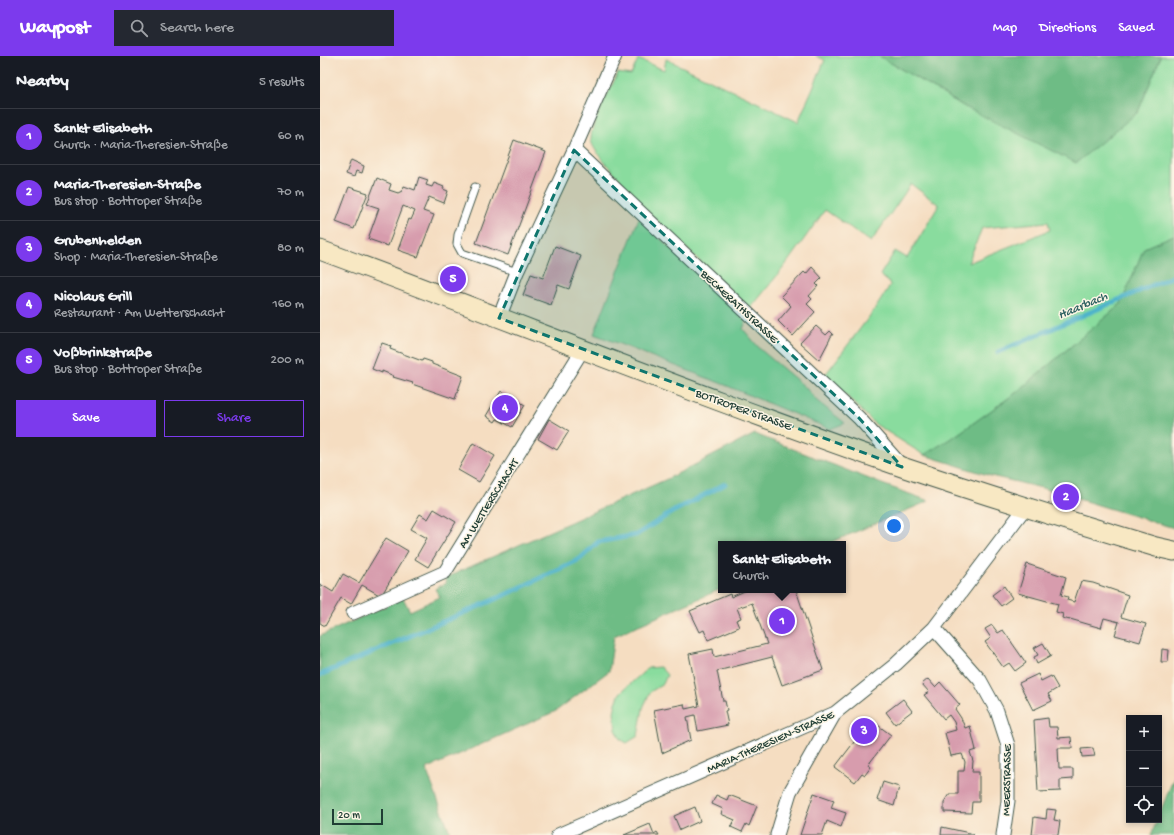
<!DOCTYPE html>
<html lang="en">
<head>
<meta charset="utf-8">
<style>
	body { margin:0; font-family:"Gochi Hand",sans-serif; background:#242831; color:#f1f3f6 }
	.controls { position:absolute; right:12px; bottom:12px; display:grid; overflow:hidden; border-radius:0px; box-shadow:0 2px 6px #0003 }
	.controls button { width:36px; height:36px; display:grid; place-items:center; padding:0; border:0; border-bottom:1px solid #363941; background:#171b24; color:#f1f3f6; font:20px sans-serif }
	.scale { position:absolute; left:12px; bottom:10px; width:51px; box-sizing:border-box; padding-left:4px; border:2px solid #1f3d34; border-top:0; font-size:11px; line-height:14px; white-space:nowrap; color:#1f3d34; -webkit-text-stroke:3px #fcf5e5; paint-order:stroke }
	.you { position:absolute; left:574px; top:470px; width:14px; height:14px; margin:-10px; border:3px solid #fff; border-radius:50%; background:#1a73e8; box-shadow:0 0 0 6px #1a73e833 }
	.badge { display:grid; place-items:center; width:26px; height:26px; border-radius:50%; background:#7c3aed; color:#fff; font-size:13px; font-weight:700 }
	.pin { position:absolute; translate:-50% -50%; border:2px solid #fff; box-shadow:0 1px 4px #0006 }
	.popup { position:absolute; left:398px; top:485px; width:128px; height:52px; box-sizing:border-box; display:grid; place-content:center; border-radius:0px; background:#171b24; filter:drop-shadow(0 1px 3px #0005); font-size:13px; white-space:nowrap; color:#9ea1a6 }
	.popup b { font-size:15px; color:#f1f3f6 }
	.popup::after { content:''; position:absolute; left:50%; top:100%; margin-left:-8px; border:8px solid transparent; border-top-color:#171b24 }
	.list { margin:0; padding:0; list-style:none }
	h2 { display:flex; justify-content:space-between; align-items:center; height:52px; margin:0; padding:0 16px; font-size:17px }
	h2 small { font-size:13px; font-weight:400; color:#9ea1a6 }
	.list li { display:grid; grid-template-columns:26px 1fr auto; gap:12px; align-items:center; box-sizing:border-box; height:56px; padding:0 16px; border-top:1px solid #363941 }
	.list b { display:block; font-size:15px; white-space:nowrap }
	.list p { margin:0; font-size:13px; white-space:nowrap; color:#9ea1a6 }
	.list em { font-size:13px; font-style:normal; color:#9ea1a6 }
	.actions { display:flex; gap:8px; padding:12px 16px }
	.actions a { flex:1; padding:9px 0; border:1px solid #7c3aed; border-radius:0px; text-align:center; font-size:14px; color:#7c3aed }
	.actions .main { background:#7c3aed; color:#fff }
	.icon { flex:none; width:22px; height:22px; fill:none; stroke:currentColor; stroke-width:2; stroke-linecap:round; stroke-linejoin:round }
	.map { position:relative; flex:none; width:854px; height:779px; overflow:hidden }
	header { display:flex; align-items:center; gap:24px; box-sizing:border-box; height:56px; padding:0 20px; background:#7c3aed; color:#fff }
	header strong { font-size:19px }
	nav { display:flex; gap:22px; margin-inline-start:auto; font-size:14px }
	.search { width:280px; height:36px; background:#242831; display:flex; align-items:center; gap:10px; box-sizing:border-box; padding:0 14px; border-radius:0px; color:#9ea1a6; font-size:15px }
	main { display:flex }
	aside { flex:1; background:#171b24 }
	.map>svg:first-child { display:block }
	.green { fill:#89dc9e; stroke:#548c69; fill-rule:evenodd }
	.forest { fill:#6ebc85; stroke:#467c5c }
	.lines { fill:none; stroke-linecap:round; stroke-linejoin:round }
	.stream { stroke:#4db3cb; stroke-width:5 }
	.building { fill:#d79cad }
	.lane-casing { stroke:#3f5549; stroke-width:9 }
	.street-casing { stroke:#3f5549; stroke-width:15 }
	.secondary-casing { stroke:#3f5549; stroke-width:21 }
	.lane { stroke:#fff; stroke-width:7 }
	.street { stroke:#fff; stroke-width:13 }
	.secondary { stroke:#f8e8c3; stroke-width:19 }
	.marked { fill:#0f766e; fill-opacity:0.2; stroke:#0f766e; stroke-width:3; stroke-dasharray:8 5; stroke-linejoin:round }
	.labels { text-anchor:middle; stroke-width:3; stroke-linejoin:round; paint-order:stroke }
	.street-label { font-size:12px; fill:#1f3d34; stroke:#fcf5e5 }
	.water-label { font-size:13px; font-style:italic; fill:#2d6061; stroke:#fcf5e5 }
</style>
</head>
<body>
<header>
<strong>Waypost</strong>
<div class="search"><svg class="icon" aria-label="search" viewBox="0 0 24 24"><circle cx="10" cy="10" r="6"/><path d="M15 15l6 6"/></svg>Search here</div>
<nav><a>Map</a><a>Directions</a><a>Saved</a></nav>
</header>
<main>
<aside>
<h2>Nearby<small>5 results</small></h2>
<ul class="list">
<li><span class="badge">1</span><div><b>Sankt Elisabeth</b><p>Church · Maria-Theresien-Straße</p></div><em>60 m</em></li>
<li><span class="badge">2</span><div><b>Maria-Theresien-Straße</b><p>Bus stop · Bottroper Straße</p></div><em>70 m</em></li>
<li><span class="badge">3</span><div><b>Grubenhelden</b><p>Shop · Maria-Theresien-Straße</p></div><em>80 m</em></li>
<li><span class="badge">4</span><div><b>Nicolaus Grill</b><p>Restaurant · Am Wetterschacht</p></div><em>160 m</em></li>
<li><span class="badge">5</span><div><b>Voßbrinkstraße</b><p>Bus stop · Bottroper Straße</p></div><em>200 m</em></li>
</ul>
<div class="actions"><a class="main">Save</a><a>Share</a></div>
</aside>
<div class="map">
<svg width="854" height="779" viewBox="0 0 854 779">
	<rect width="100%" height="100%" fill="#fcf5e5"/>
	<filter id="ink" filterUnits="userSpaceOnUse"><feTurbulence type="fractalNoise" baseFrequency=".025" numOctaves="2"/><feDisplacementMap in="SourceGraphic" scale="8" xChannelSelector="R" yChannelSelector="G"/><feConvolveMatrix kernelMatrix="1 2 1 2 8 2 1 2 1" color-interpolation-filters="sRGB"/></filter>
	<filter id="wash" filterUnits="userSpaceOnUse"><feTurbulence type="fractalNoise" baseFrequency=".012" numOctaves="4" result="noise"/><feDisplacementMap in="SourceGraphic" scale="16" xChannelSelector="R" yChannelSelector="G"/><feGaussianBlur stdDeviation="0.9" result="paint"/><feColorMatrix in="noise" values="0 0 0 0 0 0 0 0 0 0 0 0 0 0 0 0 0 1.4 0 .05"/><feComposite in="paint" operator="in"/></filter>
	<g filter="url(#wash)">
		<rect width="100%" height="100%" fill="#f5ddc1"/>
		<!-- green -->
		<path class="green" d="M496 0H559L645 51 818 56 841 0H854V179L824 192 801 248 697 336 638 378 604 399 555 368 505 319 555 253 571 228 560 219 575 195 587 202 619 149 591 128 551 186 505 154 464 211 430 253 328 156 280 101C277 96 272 90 271 84 270 69 291 32 298 17L311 19 318 3 344 14 346 3 478 66 505 4ZM728 166 730 174 648 207 662 172Z
			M319 162 426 265 423 273 441 294 485 331 497 345 525 367 510 373 405 329 274 278Z
			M340 611 347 619 343 628 330 636 323 652 318 680 307 687 300 683 296 675 294 656 296 647 300 637 328 612Z"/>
		<!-- forest -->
		<path class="forest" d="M559 0H841L818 56 756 107 645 51Z
			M854 179V472L722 432 671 420 604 399 638 378 697 336 801 248 824 192Z
			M435 378 562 428 609 445 507 488H401V533L294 580 289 615 236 655 106 713 131 779H0V580L83 542 90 555 120 541 115 533 126 527 125 522 347 423Z
			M854 721V779H831L837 764H839V759Z"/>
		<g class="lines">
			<!-- stream -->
			<path class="stream" d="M678 296 854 220
				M0 619 187 538 260 503 278 486 316 479 354 455 405 428"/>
		</g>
		<g id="blocks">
			<!-- building -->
			<path class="building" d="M194 84 226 96 188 199 156 187Z
				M31 104 44 110 42 117 36 115 34 121 26 118Z
				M99 121 108 124 106 129 112 131 114 127 124 131 123 133 128 135 124 147 109 141 103 155 114 159 98 201 78 194 89 163 91 164 95 155 83 150 68 190 48 183 59 152 47 148 57 122 71 128 69 134 78 137 82 135 84 130 95 134Z
				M29 131 48 137 34 173 16 166Z
				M235 190 261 200 249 233 238 229 231 249 203 239 211 218 223 222Z
				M492 211 502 222 496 228 498 230 489 240 492 243 487 248 495 256 473 280 458 265 471 250 461 240 484 216 486 218Z
				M496 270 506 279 510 275 513 278 510 282V283L499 304 480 287Z
				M62 287 71 290 70 293 102 305 103 303 112 306V308L143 320 135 343 92 328 93 327 73 321 74 320 62 315V317L52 313Z
				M181 335 205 349 192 371 177 363 175 366 166 360Z
				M229 363 249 375 237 394 218 383Z
				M153 387 175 400 159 426 138 414Z
				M114 453 136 466 108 511 95 503 107 482 91 473 100 458 108 463Z
				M66 482 88 495 61 540 42 529 31 548 21 542 5 570 0 567V528L13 536 23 518 39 527Z
				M707 508 746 521 741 539 748 541 747 544 754 546 761 525 773 527 808 539 801 561 826 568 820 586 795 579 799 566 784 562 781 572 750 563V564L742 562 743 558 736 556 738 548 698 537Z
				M684 530 692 542 681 550 672 539Z
				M427 534H476L503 614 462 629 452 601 397 615 403 645H405L407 654 405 655 408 669 378 675 375 659 367 661 371 684 342 697 334 654 364 648 365 653 379 650 369 598 393 593 394 601 447 588 432 547 417 552 421 562 416 564 419 571 388 584 384 574 380 576 370 555 410 538 411 541Z
				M672 569 678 577 683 574 706 607 695 615 689 607 683 611 665 586 671 582 665 573Z
				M723 587 731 600 717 608 714 601 718 599 714 592Z
				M842 593 849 594 848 606H841Z
				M718 618 721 625 731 620 738 632 728 638 732 645 713 654 699 627Z
				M608 623 615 631 620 626 640 649 635 653 641 662 645 672 650 670 656 694 650 696 653 705 652 716H659V746H652L651 757 624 756V746L629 738H638V715H644L645 706 642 698 631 700 625 677 636 674 634 666 629 659 624 663 604 639 609 636 602 628Z
				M583 643 592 655 575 668 566 656Z
				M728 662 729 671H737L738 682 751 681 752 692H738L739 713H753V723L740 724V735L718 736 714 664Z
				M551 664 571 679 548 709 551 711 545 719 542 717 535 726 515 711Z
				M773 692 775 700 762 701 761 693Z
				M563 726 579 731 574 750 557 744Z
				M494 737 514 744 511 752 526 757 521 771 507 765 502 779H480Z
				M396 739 407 744 409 739 437 750 429 770 426 768 422 776 411 771 415 764 401 758 403 753 392 748Z
				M375 751 380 765 360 774 354 760Z
				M727 753 736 754 734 764 740 765 738 779H712L714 761 726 763Z
				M330 768 334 778 337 776 339 779H304Z
				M622 771 654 778 653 779H621Z"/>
		</g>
	</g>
	<g filter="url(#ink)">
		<use href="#blocks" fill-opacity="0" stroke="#3f5549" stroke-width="1"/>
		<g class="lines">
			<!-- lane casing -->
			<g class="lane-casing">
				<path id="lane" d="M155 131 138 179 137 188 142 197 197 216"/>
			</g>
			<!-- street casing -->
			<g class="street-casing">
				<path id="street" d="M254 94 539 362 581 409
					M179 262 197 216 254 94 295 0
					M33 557 125 516 263 293
					M614 572 660 624 677 655 688 689V745L683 779
					M238 779 515 657 576 608 614 572 705 452
					M457 779 470 736 515 657"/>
			</g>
			<!-- secondary casing -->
			<g class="secondary-casing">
				<path id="secondary" d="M0 194C195 266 388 344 585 412 668 440 752 466 836 491L854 495"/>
			</g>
			<!-- lane -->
			<use href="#lane" class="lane"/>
			<!-- street -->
			<use href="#street" class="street"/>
			<!-- secondary -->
			<use href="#secondary" class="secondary"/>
		</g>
	</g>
	<!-- marked area -->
	<path class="marked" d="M254 94 539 362 582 411 179 262Z"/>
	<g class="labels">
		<!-- street labels -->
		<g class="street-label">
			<text transform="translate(420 250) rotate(43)" y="4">BECKERATHSTRASSE</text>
			<text transform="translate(424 353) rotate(20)" y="4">BOTTROPER STRASSE</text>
			<text transform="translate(168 447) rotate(-58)" y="4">AM WETTERSCHACHT</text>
			<text transform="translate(450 685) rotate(-24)" y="4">MARIA-THERESIEN-STRASSE</text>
			<text transform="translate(686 724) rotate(-89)" y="4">MEERSTRASSE</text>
		</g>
		<!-- water labels -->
		<g class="water-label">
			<text transform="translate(762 248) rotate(-23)" y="5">Haarbach</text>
		</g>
	</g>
</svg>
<div class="controls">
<button>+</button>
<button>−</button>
<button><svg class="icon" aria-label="locate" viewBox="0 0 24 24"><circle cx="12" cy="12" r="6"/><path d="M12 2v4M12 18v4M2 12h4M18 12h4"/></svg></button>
</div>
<div class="scale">20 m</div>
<div class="you"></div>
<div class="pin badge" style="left:462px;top:565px">1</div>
<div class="popup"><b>Sankt Elisabeth</b>Church</div>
<div class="pin badge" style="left:746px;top:441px">2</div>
<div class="pin badge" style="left:544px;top:675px">3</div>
<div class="pin badge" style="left:185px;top:352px">4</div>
<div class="pin badge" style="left:133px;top:223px">5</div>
</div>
</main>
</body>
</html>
